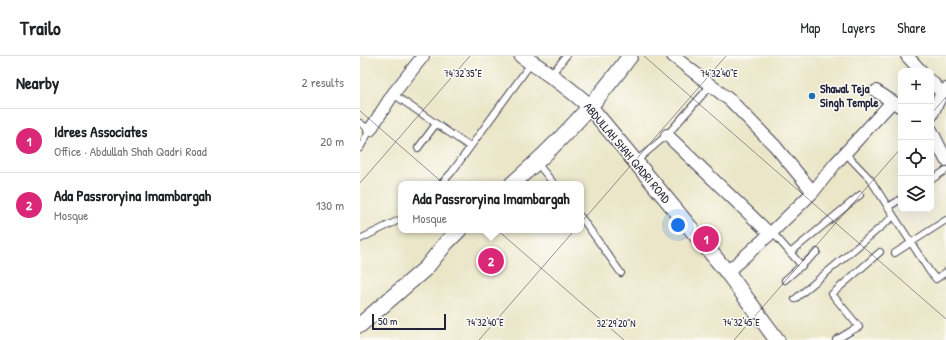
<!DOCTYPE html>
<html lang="en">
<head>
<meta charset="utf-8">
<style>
	body { margin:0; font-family:"Patrick Hand",sans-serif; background:#f6f6f6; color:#202124 }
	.controls { position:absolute; right:12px; top:12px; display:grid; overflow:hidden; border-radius:8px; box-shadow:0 4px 16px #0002 }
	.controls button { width:36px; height:36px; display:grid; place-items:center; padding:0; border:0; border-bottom:1px solid #e0e0e0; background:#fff; color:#202124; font:20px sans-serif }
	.scale { position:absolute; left:12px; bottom:10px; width:74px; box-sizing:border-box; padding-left:4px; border:2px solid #22223b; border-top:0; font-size:11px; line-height:14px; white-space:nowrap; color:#22223b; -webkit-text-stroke:3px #fdfcf7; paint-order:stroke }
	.you { position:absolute; left:318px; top:169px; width:14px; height:14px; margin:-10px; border:3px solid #fff; border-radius:50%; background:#1a73e8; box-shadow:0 0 0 6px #1a73e833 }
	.badge { display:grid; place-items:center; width:26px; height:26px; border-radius:50%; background:#db2777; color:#fff; font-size:13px; font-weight:700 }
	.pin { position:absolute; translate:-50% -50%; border:2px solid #fff; box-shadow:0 1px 4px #0006 }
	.popup { position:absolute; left:38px; top:125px; width:186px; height:52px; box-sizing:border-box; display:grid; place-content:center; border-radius:8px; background:#fff; filter:drop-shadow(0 1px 3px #0005); font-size:13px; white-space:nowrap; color:#757577 }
	.popup b { font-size:15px; color:#202124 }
	.popup::after { content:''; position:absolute; left:50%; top:100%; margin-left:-8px; border:8px solid transparent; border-top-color:#fff }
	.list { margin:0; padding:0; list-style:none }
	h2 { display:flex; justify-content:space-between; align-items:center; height:52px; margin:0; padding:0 16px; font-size:17px }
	h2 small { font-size:13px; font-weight:400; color:#757577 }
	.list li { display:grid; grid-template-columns:26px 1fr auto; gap:12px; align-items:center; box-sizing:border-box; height:64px; padding:0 16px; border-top:1px solid #e0e0e0 }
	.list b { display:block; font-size:15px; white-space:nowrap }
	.list p { margin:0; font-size:13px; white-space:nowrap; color:#757577 }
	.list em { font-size:13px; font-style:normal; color:#757577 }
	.icon { flex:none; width:22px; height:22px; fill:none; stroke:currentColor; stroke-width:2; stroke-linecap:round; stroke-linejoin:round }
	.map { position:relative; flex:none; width:586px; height:284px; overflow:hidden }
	header { display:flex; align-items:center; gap:24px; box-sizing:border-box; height:56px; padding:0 20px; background:#fff; border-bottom:1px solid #e0e0e0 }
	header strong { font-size:19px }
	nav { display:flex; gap:22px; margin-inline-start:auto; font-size:14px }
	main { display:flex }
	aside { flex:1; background:#fff }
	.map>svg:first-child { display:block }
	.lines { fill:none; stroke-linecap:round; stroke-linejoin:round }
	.service-casing { stroke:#403f50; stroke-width:8 }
	.minor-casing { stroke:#403f50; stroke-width:14 }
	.tertiary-casing { stroke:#403f50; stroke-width:17 }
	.service { stroke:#fff; stroke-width:6 }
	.minor { stroke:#fff; stroke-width:12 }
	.tertiary { stroke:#fff; stroke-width:15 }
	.ticks { fill:none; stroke:#22223b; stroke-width:1; stroke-opacity:0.45 }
	.poi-dot { fill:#1f6fb2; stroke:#fdfcf7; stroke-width:1.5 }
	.labels { text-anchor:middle; stroke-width:3; stroke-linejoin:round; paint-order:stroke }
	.poi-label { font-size:12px; font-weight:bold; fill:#22223b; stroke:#fdfcf7; text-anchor:start }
	.street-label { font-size:12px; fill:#22223b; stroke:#fdfcf7 }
	.ticks-label { font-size:10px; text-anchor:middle; fill:#22223b; stroke:#fdfcf7; stroke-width:3; stroke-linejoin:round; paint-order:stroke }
</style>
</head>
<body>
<header>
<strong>Trailo</strong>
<nav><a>Map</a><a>Layers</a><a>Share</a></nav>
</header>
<main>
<aside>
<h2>Nearby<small>2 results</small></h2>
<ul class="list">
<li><span class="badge">1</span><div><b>Idrees Associates</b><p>Office · Abdullah Shah Qadri Road</p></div><em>20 m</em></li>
<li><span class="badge">2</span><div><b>Ada Passroryina Imambargah</b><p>Mosque</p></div><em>130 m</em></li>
</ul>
</aside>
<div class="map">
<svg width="586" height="284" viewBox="0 0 586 284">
	<rect width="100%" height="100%" fill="#fdfcf7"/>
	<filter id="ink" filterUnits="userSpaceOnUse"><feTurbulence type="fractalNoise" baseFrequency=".025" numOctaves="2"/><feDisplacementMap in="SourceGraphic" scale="8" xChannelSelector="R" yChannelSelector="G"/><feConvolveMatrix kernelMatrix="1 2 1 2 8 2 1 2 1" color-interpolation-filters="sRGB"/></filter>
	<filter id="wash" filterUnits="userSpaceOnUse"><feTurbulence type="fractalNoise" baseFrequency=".012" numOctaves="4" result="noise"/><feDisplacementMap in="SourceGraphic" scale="16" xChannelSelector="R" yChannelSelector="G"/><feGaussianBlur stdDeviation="0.9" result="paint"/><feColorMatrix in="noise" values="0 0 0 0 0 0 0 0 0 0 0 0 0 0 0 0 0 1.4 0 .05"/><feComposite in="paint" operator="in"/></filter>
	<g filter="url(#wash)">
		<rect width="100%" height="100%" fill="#ebe6c8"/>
	</g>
	<g filter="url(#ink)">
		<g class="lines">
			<!-- service casing -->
			<g class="service-casing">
				<path id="service" d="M191 19 206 0
					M33 38 110 91
					M0 67 10 74 0 92
					M58 92 76 68
					M488 100 510 123 570 216 576 223 586 216
					M275 106 307 79 351 29
					M177 107 194 128
					M571 124 586 114
					M81 128 92 116 172 6
					M528 151 541 143
					M221 161 261 217
					M412 176 442 210
					M0 183 41 163
					M430 197 500 139
					M535 197 586 164
					M425 224 457 196
					M435 243 534 160
					M476 284 491 275 499 271 472 238 520 196"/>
			</g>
			<!-- minor casing -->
			<g class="minor-casing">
				<path id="minor" d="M313 0 371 45 415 90 453 136
					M547 0 561 15
					M571 25 582 37
					M516 35 541 51
					M571 60 582 37 586 33
					M10 74 33 38 63 0
					M571 74 586 104
					M307 79 410 178
					M367 216 410 178 453 136 475 108 532 46"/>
			</g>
			<!-- tertiary casing -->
			<g class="tertiary-casing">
				<path id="tertiary" d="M162 0C186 16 210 32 230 51L367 216 417 284
					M152 128C196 90 236 47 270 0
					M0 269 66 212 86 187 99 174"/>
			</g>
			<!-- service -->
			<use href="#service" class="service"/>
			<!-- minor -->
			<use href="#minor" class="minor"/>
			<!-- tertiary -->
			<use href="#tertiary" class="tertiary"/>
		</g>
	</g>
	<!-- ticks -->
	<path class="ticks" d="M284 0 586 263M0 55 264 284M571 58 586 41M0 127 110 0M119 284 366 0M374 284 541 92"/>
	<!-- markers -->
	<circle class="poi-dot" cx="452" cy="40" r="4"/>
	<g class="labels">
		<!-- poi labels -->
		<g class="poi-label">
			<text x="460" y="37">Shawal Teja<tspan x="460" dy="14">Singh Temple</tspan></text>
		</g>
		<!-- street labels -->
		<g class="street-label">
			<text transform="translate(267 97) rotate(50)" y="4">ABDULLAH SHAH QADRI ROAD</text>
		</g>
	</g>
	<g class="ticks-label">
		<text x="103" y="21">74°32'35"E</text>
		<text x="359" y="21">74°32'40"E</text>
		<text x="125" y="270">74°32'40"E</text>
		<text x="381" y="270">74°32'45"E</text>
		<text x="256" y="271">32°29'20"N</text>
	</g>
</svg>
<div class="controls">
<button>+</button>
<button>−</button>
<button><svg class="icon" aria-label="locate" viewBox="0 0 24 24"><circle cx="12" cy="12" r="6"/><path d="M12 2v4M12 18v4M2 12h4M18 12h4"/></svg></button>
<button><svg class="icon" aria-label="layers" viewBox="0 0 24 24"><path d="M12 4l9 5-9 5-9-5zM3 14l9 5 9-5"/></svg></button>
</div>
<div class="scale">50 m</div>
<div class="you"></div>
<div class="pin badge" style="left:346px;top:183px">1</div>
<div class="pin badge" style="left:131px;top:205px">2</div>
<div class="popup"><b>Ada Passroryina Imambargah</b>Mosque</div>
</div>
</main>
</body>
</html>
